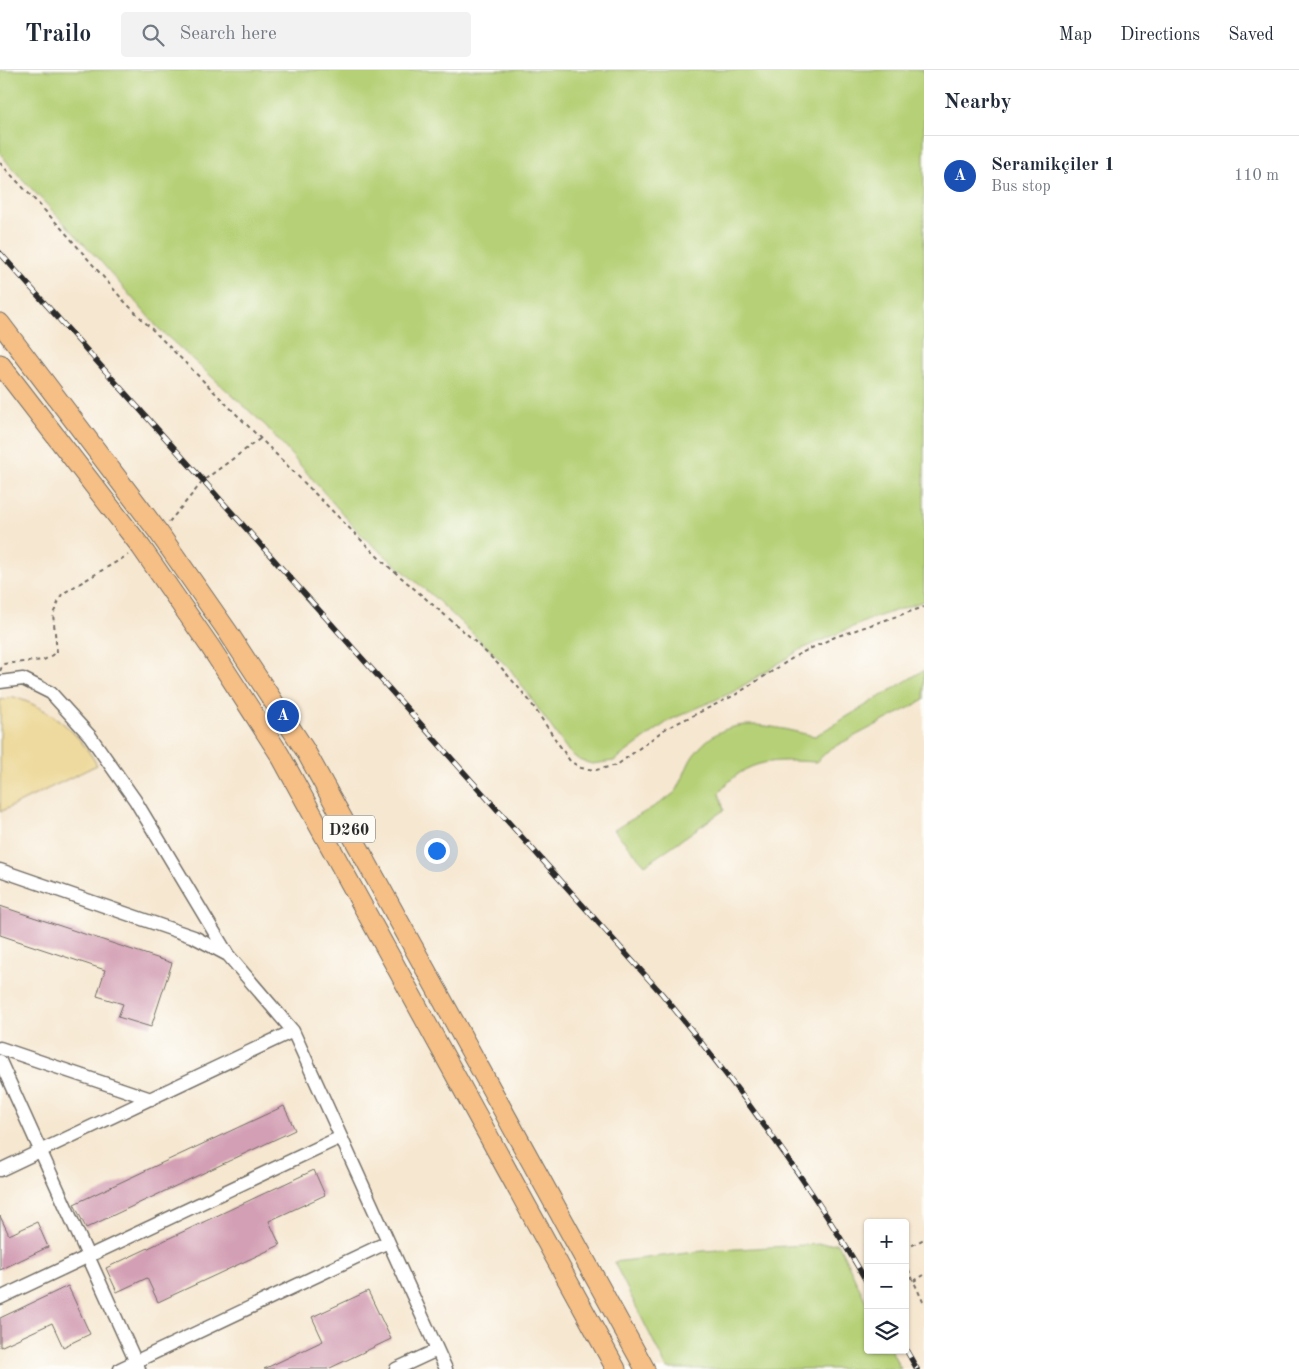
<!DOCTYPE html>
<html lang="en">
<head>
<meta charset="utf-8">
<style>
	body { margin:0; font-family:"Old Standard TT",serif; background:#f2f2f3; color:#1f2937 }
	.controls { position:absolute; right:15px; bottom:15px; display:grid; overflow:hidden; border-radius:5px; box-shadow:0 1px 4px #0004 }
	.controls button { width:45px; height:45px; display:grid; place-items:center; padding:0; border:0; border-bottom:1px solid #e0e1e3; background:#fff; color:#1f2937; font:25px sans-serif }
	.you { position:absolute; left:436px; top:780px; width:18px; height:18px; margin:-12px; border:4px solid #fff; border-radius:50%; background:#1a73e8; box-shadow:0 0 0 8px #1a73e833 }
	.badge { display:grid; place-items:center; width:32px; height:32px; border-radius:50%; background:#c8321e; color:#fff; font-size:16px; font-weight:700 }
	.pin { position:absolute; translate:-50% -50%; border:2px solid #fff; box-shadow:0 1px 5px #0006 }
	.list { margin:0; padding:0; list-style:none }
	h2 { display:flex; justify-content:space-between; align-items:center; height:65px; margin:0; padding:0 20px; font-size:21px }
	h2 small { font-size:16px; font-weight:400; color:#747a83 }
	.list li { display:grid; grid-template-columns:32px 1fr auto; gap:15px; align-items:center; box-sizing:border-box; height:80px; padding:0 20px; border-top:1px solid #e0e1e3 }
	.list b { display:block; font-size:19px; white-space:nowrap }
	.list p { margin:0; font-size:16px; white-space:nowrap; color:#747a83 }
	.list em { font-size:16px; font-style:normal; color:#747a83 }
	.icon { flex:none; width:28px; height:28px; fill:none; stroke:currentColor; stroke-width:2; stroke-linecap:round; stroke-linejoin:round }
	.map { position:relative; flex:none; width:924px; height:1299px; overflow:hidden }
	header { display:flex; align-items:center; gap:30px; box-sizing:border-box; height:70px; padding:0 25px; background:#fff; border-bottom:1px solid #e0e1e3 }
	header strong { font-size:24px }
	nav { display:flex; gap:28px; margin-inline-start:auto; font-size:18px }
	.search { width:350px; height:45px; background:#f2f2f3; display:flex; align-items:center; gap:12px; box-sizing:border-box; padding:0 18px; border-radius:5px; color:#747a83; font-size:19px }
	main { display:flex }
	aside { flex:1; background:#fff }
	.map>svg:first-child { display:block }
	.green { fill:#b5d076; stroke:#707e50 }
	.sand { fill:#eeda9e; stroke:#8c8264 }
	.building { fill:#d39fb4 }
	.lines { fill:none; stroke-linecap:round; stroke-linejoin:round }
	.minor-casing { stroke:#726d65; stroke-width:15 }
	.highway-casing { stroke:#726d65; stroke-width:21 }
	.path { stroke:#726d65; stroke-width:2; stroke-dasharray:4 4; stroke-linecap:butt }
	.minor { stroke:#fff; stroke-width:12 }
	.highway { stroke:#f5bf86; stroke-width:19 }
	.rail-casing { stroke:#2b2b2b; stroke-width:5.5 }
	.rail { stroke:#fdfcf7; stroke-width:4; stroke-dasharray:11; stroke-linecap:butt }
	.labels { text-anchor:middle; stroke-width:4.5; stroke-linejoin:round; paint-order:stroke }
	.shield { fill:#fdfcf7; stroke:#6a6a68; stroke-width:1 }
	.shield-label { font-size:16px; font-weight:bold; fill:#2b2b2b }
</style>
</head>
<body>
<header>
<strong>Trailo</strong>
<div class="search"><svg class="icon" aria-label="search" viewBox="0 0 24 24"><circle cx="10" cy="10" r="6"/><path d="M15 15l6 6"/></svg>Search here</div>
<nav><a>Map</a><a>Directions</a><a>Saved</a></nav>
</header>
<main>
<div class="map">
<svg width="924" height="1299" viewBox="0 0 924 1299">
	<rect width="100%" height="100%" fill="#fdfcf7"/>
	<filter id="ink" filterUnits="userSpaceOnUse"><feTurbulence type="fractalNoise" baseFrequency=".02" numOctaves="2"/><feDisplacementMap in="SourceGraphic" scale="10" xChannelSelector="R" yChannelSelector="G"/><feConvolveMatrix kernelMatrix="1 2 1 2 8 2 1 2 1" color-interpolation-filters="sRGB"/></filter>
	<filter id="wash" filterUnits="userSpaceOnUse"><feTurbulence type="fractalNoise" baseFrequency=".0096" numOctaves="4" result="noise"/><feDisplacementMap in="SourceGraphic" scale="20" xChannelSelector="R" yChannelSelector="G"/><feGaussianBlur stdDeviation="1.12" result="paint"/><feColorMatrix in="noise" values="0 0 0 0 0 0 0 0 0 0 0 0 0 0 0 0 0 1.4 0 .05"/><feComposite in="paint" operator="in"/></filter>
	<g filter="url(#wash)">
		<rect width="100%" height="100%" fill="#f6e7d0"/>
		<!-- green -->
		<path class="green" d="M0 0H924V531L871 549 800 580 733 622 670 650 614 691 592 694 579 690 569 682 510 599 435 528 362 466 266 356 159 259 102 193 11 97 0 83Z
			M924 600V630L830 679 816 692C775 690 747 687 719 723L724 740 645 795 614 760C626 752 670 729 676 721 681 715 686 696 693 686 727 640 767 656 815 666Z
			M838 1173 868 1236V1280H891L901 1299H667L614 1192 703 1181Z"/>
		<!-- sand -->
		<path class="sand" d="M14 627C51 639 78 661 97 695L0 742V630Z"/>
		<g id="blocks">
			<!-- building -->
			<path class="building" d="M0 836 172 893 151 957 118 947 123 934 97 926 105 900 0 865Z
				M284 1036 295 1060 86 1158 74 1134Z
				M314 1100 325 1125 269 1151 280 1175 158 1232 147 1208 117 1222 106 1198Z
				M0 1146 9 1165 37 1152 48 1177 0 1200Z
				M68 1216 90 1264 63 1277 52 1253 0 1277V1248Z
				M368 1221 391 1269 328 1299H264L323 1271 312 1247Z"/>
		</g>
	</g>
	<g filter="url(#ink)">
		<use href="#blocks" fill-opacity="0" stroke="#726d65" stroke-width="1"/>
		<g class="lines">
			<!-- minor casing -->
			<g class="minor-casing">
				<path id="minor" d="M0 612 23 609 51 623 90 666 135 730 228 885
					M0 800 194 867 228 885 293 961 446 1299
					M0 978 151 1029
					M0 991 139 1299
					M0 1100 293 961
					M0 1228 341 1067
					M120 1299 388 1172
					M396 1299 437 1280"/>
			</g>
			<!-- highway casing -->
			<g class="highway-casing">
				<path id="highway" d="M0 253 159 463 228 562 305 680 645 1299
					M0 294 141 477 211 578 280 685 616 1299"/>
			</g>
			<!-- path -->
			<path class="path" d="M0 93 63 160 123 230 382 491 468 565 499 595 529 630 570 691 581 698 596 700 617 695 665 659 735 625 799 584 835 567 924 537
				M169 452 204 410 261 368
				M0 601 3 594 44 590 57 582 53 544 62 524 128 485
				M905 1179 924 1169
				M905 1192 924 1234
				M914 1211 924 1205"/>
			<!-- minor -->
			<use href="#minor" class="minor"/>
			<!-- highway -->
			<use href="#highway" class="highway"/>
			<!-- rail casing -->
			<g class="rail-casing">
				<path id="rail" d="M0 183 662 924C737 1015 809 1111 868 1214
					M905 1278 917 1299"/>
			</g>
			<!-- rail -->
			<use href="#rail" class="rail"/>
		</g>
	</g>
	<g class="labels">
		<!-- shield labels -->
		<rect class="shield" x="323" y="745.5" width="52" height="27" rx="4"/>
		<g class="shield-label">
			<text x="349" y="765">D260</text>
		</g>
	</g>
</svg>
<div class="controls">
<button>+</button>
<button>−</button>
<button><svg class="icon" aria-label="layers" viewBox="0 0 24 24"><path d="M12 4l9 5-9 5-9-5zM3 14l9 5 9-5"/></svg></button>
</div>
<div class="you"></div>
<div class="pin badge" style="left:283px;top:646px;background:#1a4fb4">A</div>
</div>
<aside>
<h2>Nearby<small></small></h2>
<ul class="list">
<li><span class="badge" style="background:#1a4fb4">A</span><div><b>Seramikçiler 1</b><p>Bus stop</p></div><em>110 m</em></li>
</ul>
</aside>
</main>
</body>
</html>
